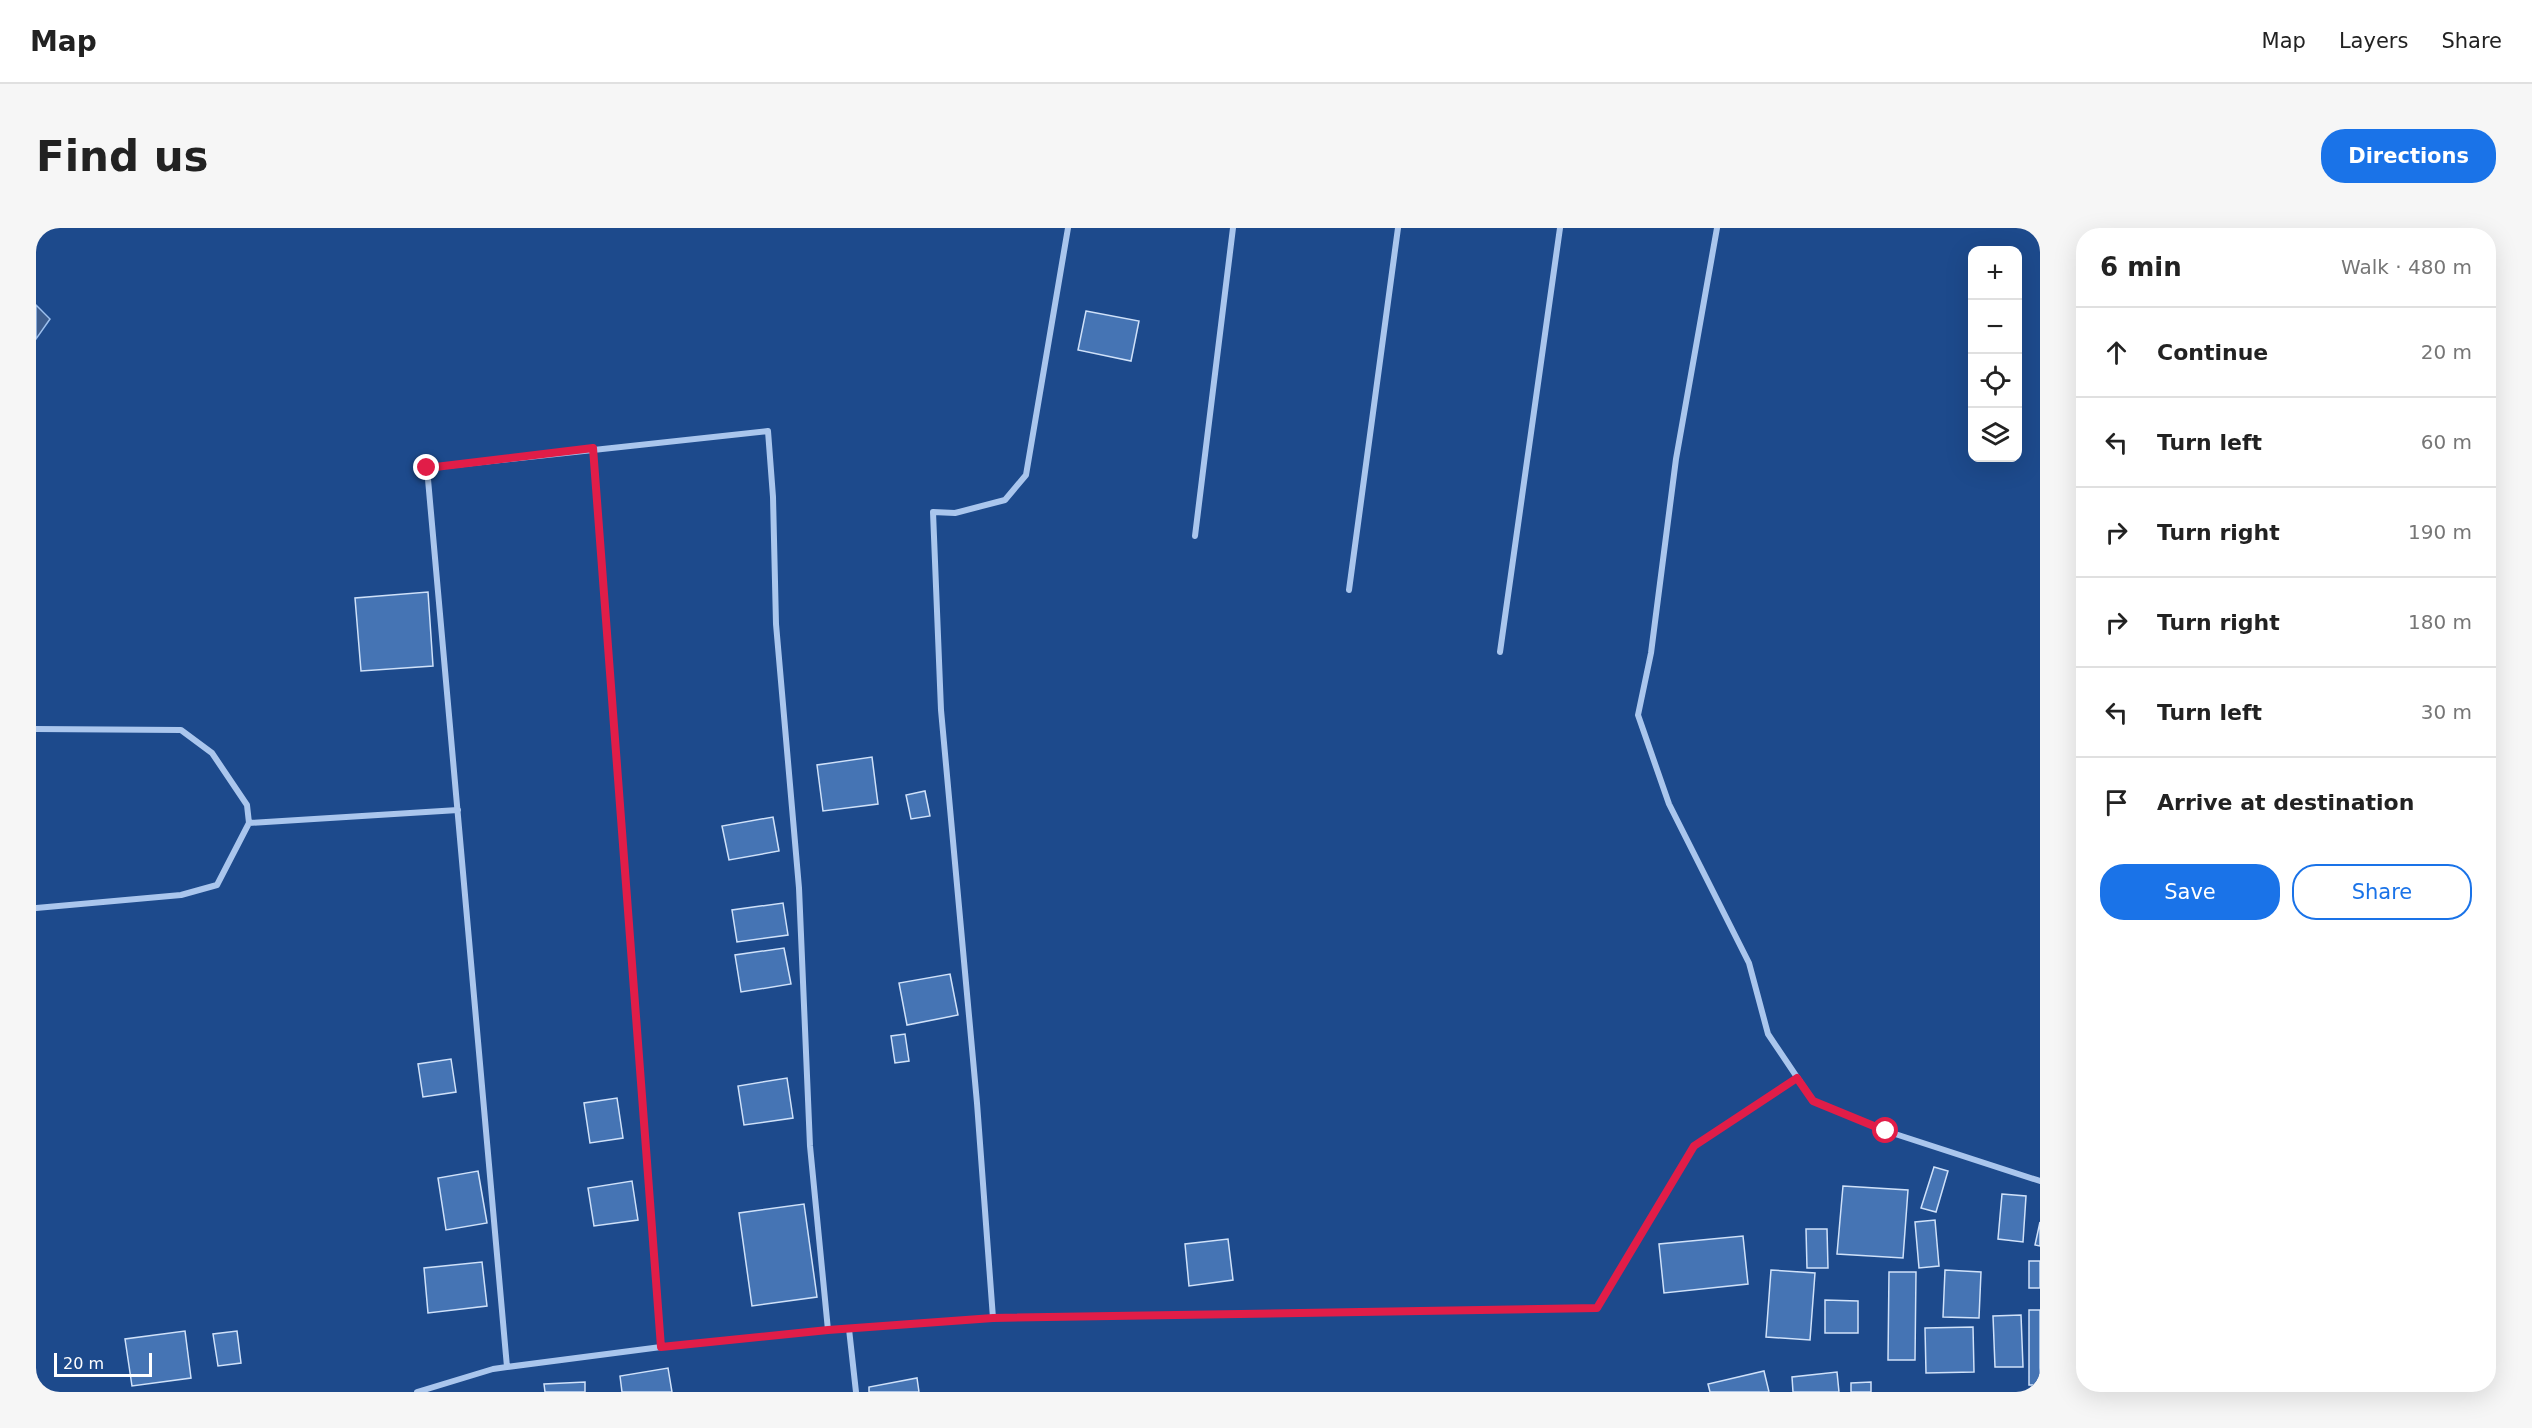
<!DOCTYPE html>
<html lang="en">
<head>
<meta charset="utf-8">
<style>
	body { margin:0; font-family:"DejaVu Sans",sans-serif; background:#f6f6f6; color:#222 }
	.controls { position:absolute; right:18px; top:18px; display:grid; overflow:hidden; border-radius:12px; box-shadow:0 6px 24px #0002 }
	.controls button { width:54px; height:54px; display:grid; place-items:center; padding:0; border:0; border-bottom:2px solid #e0e0e0; background:#fff; color:#222; font:30px sans-serif }
	.scale { position:absolute; left:18px; bottom:15px; width:98px; box-sizing:border-box; padding-left:6px; border:3px solid #fff; border-top:0; font-size:16px; line-height:21px; white-space:nowrap; color:#fff; -webkit-text-stroke:4px #1d4a8c; paint-order:stroke }
	.stop { position:absolute; width:18px; height:18px; margin:-14px; border:4px solid #e11d48; border-radius:50%; background:#fff }
	.stop.end { background:#e11d48; border-color:#fff; box-shadow:0 2px 6px #0008 }
	.list { margin:0; padding:0; list-style:none }
	h2 { display:flex; justify-content:space-between; align-items:center; height:78px; margin:0; padding:0 24px; font-size:26px }
	h2 small { font-size:20px; font-weight:400; color:#767676 }
	.list li { display:grid; grid-template-columns:39px 1fr auto; gap:18px; align-items:center; box-sizing:border-box; height:90px; padding:0 24px; border-top:2px solid #e0e0e0 }
	.list b { display:block; font-size:22px; white-space:nowrap }
	.list em { font-size:20px; font-style:normal; color:#767676 }
	.actions { display:flex; gap:12px; padding:18px 24px }
	.actions a { flex:1; padding:14px 0; border:2px solid #1a73e8; border-radius:24px; text-align:center; font-size:21px; color:#1a73e8 }
	.actions .main { background:#1a73e8; color:#fff }
	.icon { flex:none; width:33px; height:33px; fill:none; stroke:currentColor; stroke-width:2; stroke-linecap:round; stroke-linejoin:round }
	.map { position:relative; flex:none; width:2004px; height:1164px; overflow:hidden; border-radius:24px }
	header { display:flex; align-items:center; gap:36px; box-sizing:border-box; height:84px; padding:0 30px; background:#fff; border-bottom:2px solid #e0e0e0 }
	header strong { font-size:28px }
	nav { display:flex; gap:33px; margin-inline-start:auto; font-size:21px }
	.intro { display:flex; align-items:center; justify-content:space-between; box-sizing:border-box; height:144px; padding:0 36px }
	h1 { margin:0; font-size:42px }
	.button { padding:15px 27px; border-radius:24px; background:#1a73e8; color:#fff; font-size:21px; font-weight:700 }
	main { display:flex; gap:36px; padding:0 36px }
	aside { flex:1; background:#fff; border-radius:24px; box-shadow:0 6px 24px #0002 }
	.map>svg:first-child { display:block }
	.water { fill:#3e5e8f; stroke:#9dc0ee; stroke-width:1.5 }
	.building { fill:#4574b4; stroke:#cfe1f9; stroke-width:1.5 }
	.lines { fill:none; stroke-linecap:round; stroke-linejoin:round }
	.minor { stroke:#aac6ed; stroke-width:6 }
	.route { stroke:#e11d48; stroke-width:8 }
</style>
</head>
<body>
<header>
<strong>Map</strong>
<nav><a>Map</a><a>Layers</a><a>Share</a></nav>
</header>
<div class="intro"><h1>Find us</h1><a class="button">Directions</a></div>
<main>
<div class="map">
<svg width="2004" height="1164" viewBox="0 0 2004 1164">
	<rect width="100%" height="100%" fill="#1d4a8c"/>
	<!-- water -->
	<path class="water" d="M0 77 14 91 0 111Z"/>
	<!-- building -->
	<path class="building" d="M1050 83 1103 93 1095 133 1042 122Z
		M392 364 397 438 325 443 319 370Z
		M836 529 842 576 787 583 781 537Z
		M889 563 894 588 875 591 870 567Z
		M737 589 743 623 693 632 686 598Z
		M747 675 752 707 701 714 696 682Z
		M748 720 755 756 705 764 699 727Z
		M914 746 922 787 871 797 863 755Z
		M869 806 873 833 859 835 855 808Z
		M415 831 420 864 387 869 382 836Z
		M751 850 757 890 708 897 702 858Z
		M581 870 587 910 554 915 548 875Z
		M1898 939 1912 943 1900 984 1885 980Z
		M442 943 451 995 410 1002 402 950Z
		M596 953 602 992 558 998 552 960Z
		M1807 958 1872 962 1867 1030 1801 1026Z
		M1966 966 1990 968 1987 1014 1962 1011Z
		M768 976 781 1069 716 1078 703 985Z
		M1899 992 1903 1038 1883 1040 1879 994Z
		M2004 994V1018L1999 1017Z
		M1770 1001H1791L1792 1040H1771Z
		M1707 1008 1712 1056 1628 1065 1623 1016Z
		M1192 1011 1197 1052 1153 1058 1149 1016Z
		M1993 1033H2004V1060H1993Z
		M446 1034 451 1078 392 1085 388 1040Z
		M1735 1042 1779 1045 1774 1112 1730 1109Z
		M1909 1042 1945 1044 1943 1090 1907 1089Z
		M1853 1044H1880L1879 1132H1852Z
		M1789 1072 1822 1073V1105H1789Z
		M1993 1082H2004V1157H1993Z
		M1985 1087 1987 1139H1959L1957 1088Z
		M1937 1099 1938 1144 1890 1145 1889 1100Z
		M149 1103 155 1150 96 1158 89 1111Z
		M201 1103 205 1135 182 1138 177 1106Z
		M632 1140 636 1164H586L584 1148Z
		M1728 1143 1733 1164H1674L1672 1156Z
		M1801 1144 1803 1164H1757L1756 1149Z
		M881 1150 883 1164H833V1159Z
		M549 1154V1164H509L508 1156Z
		M1835 1154V1164H1815V1155Z"/>
	<g class="lines">
		<!-- minor -->
		<path class="minor" d="M1681 0 1640 231 1615 425 1602 487 1633 576 1713 735 1732 806 1777 873 1850 903 2004 953
			M557 220 625 1119
			M1159 308 1197 0
			M1313 362 1362 0
			M1464 424 1524 0
			M0 501 145 502 176 525 211 577 213 595 181 657 145 667 0 680
			M213 595 422 582
			M957 1090 941 875 905 482 897 284 919 285 969 272 990 247 1032 0
			M813 1101 820 1164
			M471 1139 391 240 732 203 737 269 740 396 763 660 774 918 792 1102
			M381 1164 457 1141 471 1139 625 1119 792 1102 957 1090 1561 1080 1658 918 1761 850"/>
	</g>
	<g class="lines">
		<!-- route -->
		<path class="route" d="M391 240 557 220 625 1119 792 1102 957 1090 1561 1080 1658 918 1761 850 1777 873 1850 903"/>
	</g>
</svg>
<div class="controls">
<button>+</button>
<button>−</button>
<button><svg class="icon" aria-label="locate" viewBox="0 0 24 24"><circle cx="12" cy="12" r="6"/><path d="M12 2v4M12 18v4M2 12h4M18 12h4"/></svg></button>
<button><svg class="icon" aria-label="layers" viewBox="0 0 24 24"><path d="M12 4l9 5-9 5-9-5zM3 14l9 5 9-5"/></svg></button>
</div>
<div class="scale">20 m</div>
<div class="stop" style="left:1850px;top:903px"></div>
<div class="stop end" style="left:391px;top:240px"></div>
</div>
<aside>
<h2>6 min<small>Walk · 480 m</small></h2>
<ul class="list">
<li><svg class="icon" aria-label="ahead" viewBox="0 0 24 24"><path d="M12 20V5M6 11l6-6 6 6"/></svg><div><b>Continue</b></div><em>20 m</em></li>
<li><svg class="icon" aria-label="left" viewBox="0 0 24 24"><path d="M17 20v-9H6M10 6l-5 5 5 5"/></svg><div><b>Turn left</b></div><em>60 m</em></li>
<li><svg class="icon" aria-label="right" viewBox="0 0 24 24"><path d="M7 20v-9h11M14 6l5 5-5 5"/></svg><div><b>Turn right</b></div><em>190 m</em></li>
<li><svg class="icon" aria-label="right" viewBox="0 0 24 24"><path d="M7 20v-9h11M14 6l5 5-5 5"/></svg><div><b>Turn right</b></div><em>180 m</em></li>
<li><svg class="icon" aria-label="left" viewBox="0 0 24 24"><path d="M17 20v-9H6M10 6l-5 5 5 5"/></svg><div><b>Turn left</b></div><em>30 m</em></li>
<li><svg class="icon" aria-label="arrive" viewBox="0 0 24 24"><path d="M6 21V4h12l-3 4 3 4H6"/></svg><div><b>Arrive at destination</b></div></li>
</ul>
<div class="actions"><a class="main">Save</a><a>Share</a></div>
</aside>
</main>
</body>
</html>
